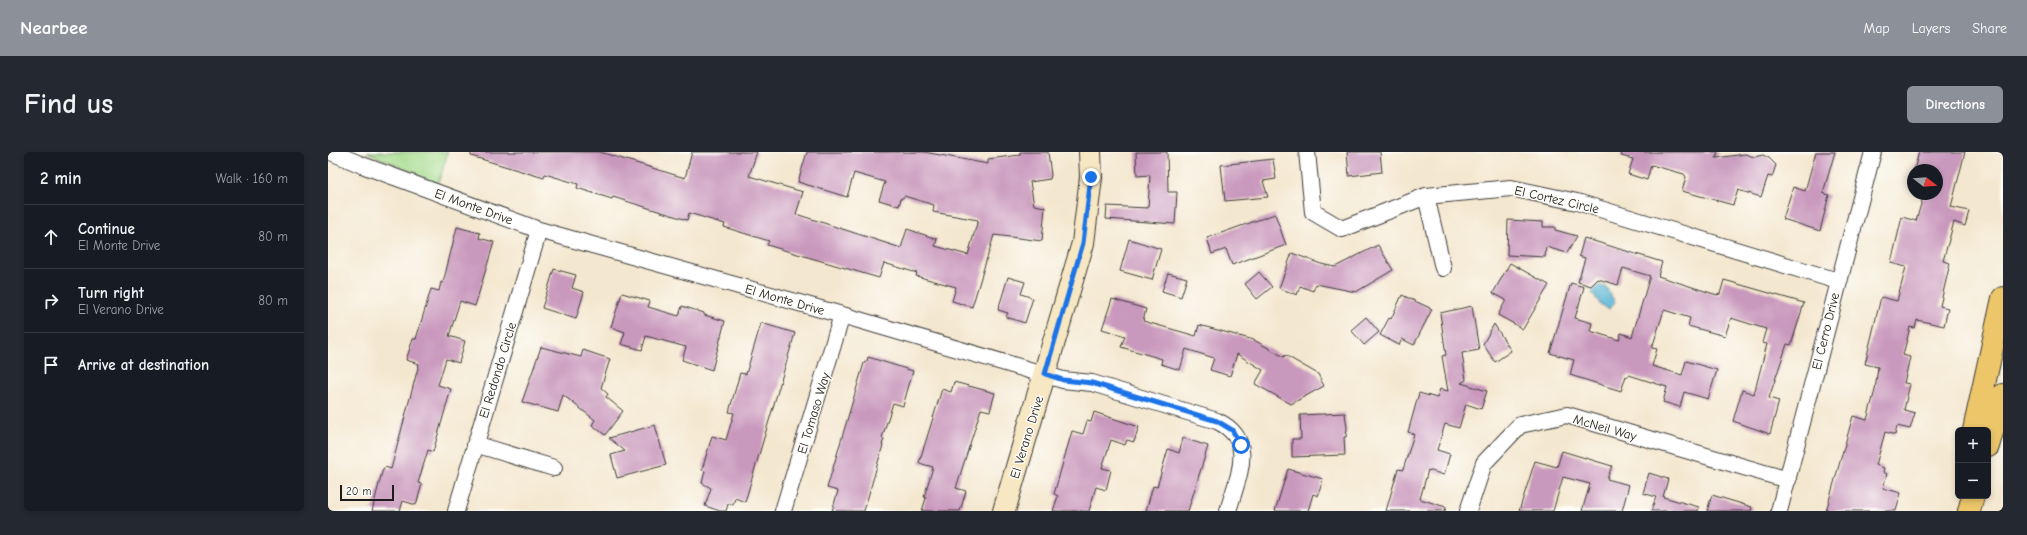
<!DOCTYPE html>
<html lang="en">
<head>
<meta charset="utf-8">
<style>
	body { margin:0; font-family:"Comic Neue",sans-serif; background:#242831; color:#f1f3f6 }
	.controls { position:absolute; right:12px; bottom:12px; display:grid; overflow:hidden; border-radius:6px; box-shadow:0 2px 6px #0003 }
	.controls button { width:36px; height:36px; display:grid; place-items:center; padding:0; border:0; border-bottom:1px solid #363941; background:#171b24; color:#f1f3f6; font:20px sans-serif }
	.compass { position:absolute; left:1579px; top:12px; width:36px; height:36px; border-radius:50%; background:#171b24; box-shadow:0 2px 6px #0003; rotate:107deg }
	.scale { position:absolute; left:12px; bottom:10px; width:54px; box-sizing:border-box; padding-left:4px; border:2px solid #1c1c1c; border-top:0; font-size:11px; line-height:14px; white-space:nowrap; color:#1c1c1c; -webkit-text-stroke:3px #fdfcf7; paint-order:stroke }
	.stop { position:absolute; width:12px; height:12px; margin:-9px; border:3px solid #1a73e8; border-radius:50%; background:#fff }
	.stop.end { background:#1a73e8; border-color:#fff; box-shadow:0 1px 4px #0008 }
	.list { margin:0; padding:0; list-style:none }
	h2 { display:flex; justify-content:space-between; align-items:center; height:52px; margin:0; padding:0 16px; font-size:17px }
	h2 small { font-size:13px; font-weight:400; color:#9ea1a6 }
	.list li { display:grid; grid-template-columns:26px 1fr auto; gap:12px; align-items:center; box-sizing:border-box; height:64px; padding:0 16px; border-top:1px solid #363941 }
	.list b { display:block; font-size:15px; white-space:nowrap }
	.list p { margin:0; font-size:13px; white-space:nowrap; color:#9ea1a6 }
	.list em { font-size:13px; font-style:normal; color:#9ea1a6 }
	.icon { flex:none; width:22px; height:22px; fill:none; stroke:currentColor; stroke-width:2; stroke-linecap:round; stroke-linejoin:round }
	.map { position:relative; flex:none; width:1675px; height:359px; overflow:hidden; border-radius:6px }
	header { display:flex; align-items:center; gap:24px; box-sizing:border-box; height:56px; padding:0 20px; background:#8c9099; color:#fff }
	header strong { font-size:19px }
	nav { display:flex; gap:22px; margin-inline-start:auto; font-size:14px }
	.intro { display:flex; align-items:center; justify-content:space-between; box-sizing:border-box; height:96px; padding:0 24px }
	h1 { margin:0; font-size:28px }
	.button { padding:10px 18px; border-radius:6px; background:#8c9099; color:#fff; font-size:14px; font-weight:700 }
	main { display:flex; gap:24px; padding:0 24px }
	aside { flex:1; background:#171b24; border-radius:6px; box-shadow:0 2px 6px #0003 }
	.map>svg:first-child { display:block }
	.green { fill:#a4db8d; stroke:#607c54 }
	.water { fill:#55b4d3; stroke:#386878 }
	.building { fill:#c998bd }
	.lines { fill:none; stroke-linecap:round; stroke-linejoin:round }
	.street-casing { stroke:#3c3a37; stroke-width:18 }
	.secondary-casing { stroke:#3c3a37; stroke-width:24 }
	.highway-casing { stroke:#3c3a37; stroke-width:24 }
	.street { stroke:#fff; stroke-width:16 }
	.secondary { stroke:#f7e8c3; stroke-width:22 }
	.highway { stroke:#ecc669; stroke-width:22 }
	.route { stroke:#1a73e8; stroke-width:5 }
	.labels { text-anchor:middle; stroke-width:3; stroke-linejoin:round; paint-order:stroke }
	.street-label { font-size:13px; fill:#1c1c1c; stroke:#fdfcf7 }
</style>
</head>
<body>
<header>
<strong>Nearbee</strong>
<nav><a>Map</a><a>Layers</a><a>Share</a></nav>
</header>
<div class="intro"><h1>Find us</h1><a class="button">Directions</a></div>
<main>
<aside>
<h2>2 min<small>Walk · 160 m</small></h2>
<ul class="list">
<li><svg class="icon" aria-label="ahead" viewBox="0 0 24 24"><path d="M12 20V5M6 11l6-6 6 6"/></svg><div><b>Continue</b><p>El Monte Drive</p></div><em>80 m</em></li>
<li><svg class="icon" aria-label="right" viewBox="0 0 24 24"><path d="M7 20v-9h11M14 6l5 5-5 5"/></svg><div><b>Turn right</b><p>El Verano Drive</p></div><em>80 m</em></li>
<li><svg class="icon" aria-label="arrive" viewBox="0 0 24 24"><path d="M6 21V4h12l-3 4 3 4H6"/></svg><div><b>Arrive at destination</b></div></li>
</ul>
</aside>
<div class="map">
<svg width="1675" height="359" viewBox="0 0 1675 359">
	<rect width="100%" height="100%" fill="#fdfcf7"/>
	<filter id="ink" filterUnits="userSpaceOnUse"><feTurbulence type="fractalNoise" baseFrequency=".025" numOctaves="2"/><feDisplacementMap in="SourceGraphic" scale="8" xChannelSelector="R" yChannelSelector="G"/><feConvolveMatrix kernelMatrix="1 2 1 2 8 2 1 2 1" color-interpolation-filters="sRGB"/></filter>
	<filter id="wash" filterUnits="userSpaceOnUse"><feTurbulence type="fractalNoise" baseFrequency=".012" numOctaves="4" result="noise"/><feDisplacementMap in="SourceGraphic" scale="16" xChannelSelector="R" yChannelSelector="G"/><feGaussianBlur stdDeviation="0.9" result="paint"/><feColorMatrix in="noise" values="0 0 0 0 0 0 0 0 0 0 0 0 0 0 0 0 0 1.4 0 .05"/><feComposite in="paint" operator="in"/></filter>
	<g filter="url(#wash)">
		<rect width="100%" height="100%" fill="#f4e7cf"/>
		<!-- green -->
		<path class="green" d="M39 0H120L110 32Z"/>
		<!-- water -->
		<path class="water" d="M1270 133 1278 135 1287 150 1281 157 1273 153 1264 141Z"/>
		<g id="blocks">
			<!-- building -->
			<path class="building" d="M143 0H272L357 26 364 0H429L421 24 475 40 468 62 573 96 579 77 609 87 607 94 640 103 650 68 605 60 606 53 576 44 575 46H573L571 54 551 48 557 30 526 21 519 45 470 30 479 0H596L660 12V7L692 3V0H720L723 23 722 27 702 30 706 53 717 55 714 89 666 83 644 155 624 149 628 135 588 124 589 121 556 111 551 126 439 93 441 89 396 75 397 72 361 61 359 68 285 45 284 47 249 36 250 32 217 22 216 26 143 4Z
				M808 0H839L840 40H849L847 72 778 67 779 54 820 56 822 23 809 24Z
				M1019 0H1052L1054 20 1021 24Z
				M1294 0H1390L1388 6 1417 2 1426 5 1435 3 1441 6 1448 13 1444 25 1440 24 1433 45 1410 38 1405 53 1354 39 1358 25 1356 22 1323 13 1319 28 1300 22 1305 7 1293 4Z
				M1488 0H1507L1495 41 1501 43 1492 79 1455 67 1465 35 1477 39Z
				M1591 0H1637L1623 55 1641 59 1637 74 1626 70 1615 109 1622 111 1612 154 1620 156 1616 174 1589 168 1587 176 1582 175 1575 203 1582 205 1576 231 1582 232 1576 258 1587 261 1582 277 1569 274 1567 283 1557 280 1548 313 1556 316 1555 320 1559 322 1555 336 1573 341 1568 359H1498L1525 264 1539 268 1547 238 1550 215 1537 212 1553 145 1569 149 1578 115 1563 111 1574 65 1588 69 1596 42H1609V18H1586Z
				M945 7 948 27 935 29 940 45 897 49 893 13Z
				M947 62 958 93 904 113 898 97 884 102 879 86Z
				M1180 68 1215 70V75H1227V78L1249 84 1239 101 1218 95 1217 105 1179 103Z
				M129 75 152 81 151 86 166 90 147 154 132 149 121 184 137 189 131 211 118 207 110 233 123 237 105 300 100 298 90 331 94 332 88 353 75 349 72 359H44L54 320 57 315 63 317 91 212 78 208 85 187H88L103 137 111 139 113 130 115 131Z
				M1256 86 1334 110 1330 124 1389 143 1392 142 1396 128 1476 151 1463 193 1459 192 1441 246 1451 249 1442 282 1405 269 1414 238 1426 242 1439 192 1434 191 1438 177 1403 166 1397 184 1360 174 1362 166 1336 158 1324 196 1329 197 1324 214 1354 223 1358 209 1389 218 1380 247 1356 240 1352 255 1335 250 1339 235 1301 223 1300 225 1298 224 1293 239 1242 223 1246 208 1222 201 1243 131 1256 135 1247 166 1264 171 1262 179 1291 188 1293 181 1304 185 1322 124 1295 116 1290 133 1270 127 1263 134 1250 130 1257 106 1251 104Z
				M801 87 833 97 824 128 792 119Z
				M1050 93 1065 118 1028 140 988 132 985 139 972 134 969 143 951 136 964 101 993 112 1007 115Z
				M1182 111 1221 133 1195 177 1170 163 1178 148 1165 141Z
				M226 117 248 123 244 136 256 140 248 167 214 156Z
				M931 120 944 135 929 147 917 132Z
				M840 121 859 126 853 145 834 139Z
				M680 125 697 130 693 142 705 146 697 171 678 165 680 161 670 158Z
				M294 141 322 149 320 155 351 164 354 154 376 161V163L397 169 384 218 354 208 358 195 318 184 314 198 293 192 297 180 283 175Z
				M1074 143 1104 157 1086 193 1074 187 1071 193 1052 183 1061 166 1063 167Z
				M784 147 818 157 815 169 868 184 871 173 926 188 956 205 957 203 990 222 996 234 963 252 927 232 935 218 909 202 902 224 882 218 886 206 858 197 852 218 833 212 834 207 793 195 797 184 774 177Z
				M1144 154 1151 198 1134 201 1138 228 1133 231 1159 239 1153 257 1138 252 1131 276 1117 272 1109 298 1122 302 1116 323 1100 318 1092 347 1118 355 1117 359H1058L1070 317 1075 318 1086 282 1080 280 1091 241 1109 246 1112 237 1120 239 1114 204 1118 203 1112 161Z
				M1038 165 1051 180 1036 193 1023 178Z
				M433 171 467 181 417 350 407 346 405 353 400 352 398 359H392L377 354 383 336 374 331 377 319 374 318 384 284 398 288 406 261 401 260 412 221 418 222Z
				M1166 172 1183 199 1167 210 1155 192Z
				M213 195 253 205 255 198 282 207 273 236 280 242 278 245 295 259 277 283 264 273 267 268 235 243 230 260 194 250Z
				M540 205 585 219 575 254 565 251 554 286 556 287 554 293H555L536 359H504L510 339 499 336 536 211 539 209Z
				M626 230 667 241 662 259 653 257 628 336 638 339 632 359H594L598 346 596 345 605 315 591 311 614 237 623 240Z
				M766 260 811 275 806 290 799 288 797 293 783 288 774 316 783 318 778 338 768 335 761 359H725L730 344 726 342 744 279 755 282 759 269 763 270Z
				M1017 261 1019 276 1018 285H1016L1017 303 964 305V287H973L972 263Z
				M327 273 338 313 289 326 283 303 297 299 281 286Z
				M855 286 880 294 860 359H818L825 334 829 335 840 297 851 301Z
				M1234 299 1284 314 1279 327 1301 333 1294 359H1254L1262 332 1235 325 1225 359H1191L1207 309 1229 315Z
				M960 317 995 327 990 344 985 342 980 359H947Z
				M1321 321 1340 327 1335 345 1371 355 1370 359H1323L1328 345 1315 341Z
				M1384 343 1424 355 1423 359H1379Z"/>
		</g>
	</g>
	<g filter="url(#ink)">
		<use href="#blocks" fill-opacity="0" stroke="#3c3a37" stroke-width="1"/>
		<g class="lines">
			<!-- street casing -->
			<g class="street-casing">
				<path id="street" d="M3 0 34 13 211 78 514 163 735 228 764 231 889 269C930 288 909 326 900 359
					M979 0 985 60 1014 77 1098 44 1183 36 1249 50 1510 129
					M1098 44 1115 116
					M147 292 226 316
					M128 359 211 78
					M455 359 514 163
					M1140 359 1156 311 1192 273 1239 263 1460 328
					M1451 359 1545 0"/>
			</g>
			<!-- secondary casing -->
			<g class="secondary-casing">
				<path id="secondary" d="M676 359 755 91 763 25 762 0"/>
			</g>
			<!-- highway casing -->
			<g class="highway-casing">
				<path id="highway" d="M1646 278 1675 146
					M1660 294 1675 243
					M1641 359 1645 344"/>
			</g>
			<!-- street -->
			<use href="#street" class="street"/>
			<!-- secondary -->
			<use href="#secondary" class="secondary"/>
			<!-- highway -->
			<use href="#highway" class="highway"/>
		</g>
	</g>
	<g class="lines" filter="url(#ink)">
		<!-- route -->
		<path class="route" d="M763 25 755 91 717 222 735 228 764 231 889 269 904 278 913 293"/>
	</g>
	<g class="labels">
		<!-- street labels -->
		<g class="street-label">
			<text transform="translate(1229 47) rotate(13)" y="5">El Cortez Circle</text>
			<text transform="translate(146 54) rotate(20)" y="5">El Monte Drive</text>
			<text transform="translate(457 147) rotate(16)" y="5">El Monte Drive</text>
			<text transform="translate(1497 179) rotate(-76)" y="5">El Cerro Drive</text>
			<text transform="translate(169 218) rotate(-73)" y="5">El Redondo Circle</text>
			<text transform="translate(485 261) rotate(-73)" y="5">El Tomaso Way</text>
			<text transform="translate(1277 275) rotate(16)" y="5">McNeil Way</text>
			<text transform="translate(698 285) rotate(-73)" y="5">El Verano Drive</text>
		</g>
	</g>
</svg>
<div class="controls">
<button>+</button>
<button>−</button>
</div>
<svg class="compass" viewBox="-18 -18 36 36"><path d="M0-13l5 13h-10z" fill="#e53935"/><path d="M0 13l5-13h-10z" fill="#9ea1a6"/></svg>
<div class="scale">20 m</div>
<div class="stop" style="left:913px;top:293px"></div>
<div class="stop end" style="left:763px;top:25px"></div>
</div>
</main>
</body>
</html>
